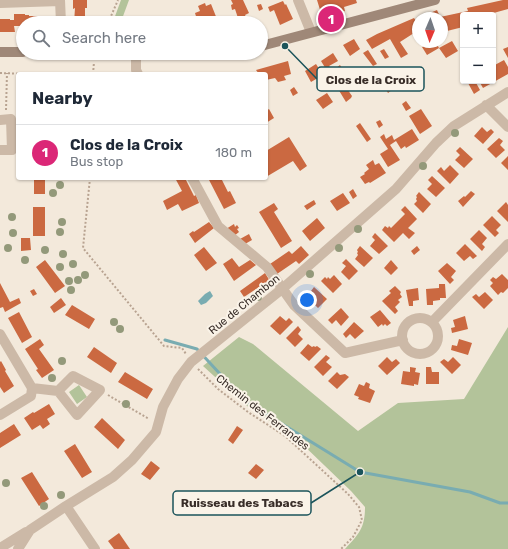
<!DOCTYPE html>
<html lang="en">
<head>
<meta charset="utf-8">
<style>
	body { margin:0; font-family:Rubik,sans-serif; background:#f6f6f7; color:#1f2937 }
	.controls { position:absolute; right:12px; top:12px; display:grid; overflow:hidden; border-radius:4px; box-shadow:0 1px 3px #0004 }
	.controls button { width:36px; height:36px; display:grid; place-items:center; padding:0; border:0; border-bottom:1px solid #e0e1e3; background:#fff; color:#1f2937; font:20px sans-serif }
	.compass { position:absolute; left:412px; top:12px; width:36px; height:36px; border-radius:50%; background:#fff; box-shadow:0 1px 3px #0004; rotate:182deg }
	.you { position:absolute; left:307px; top:300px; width:14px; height:14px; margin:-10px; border:3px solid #fff; border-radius:50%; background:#1a73e8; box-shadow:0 0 0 6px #1a73e833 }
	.badge { display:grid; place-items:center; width:26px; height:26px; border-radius:50%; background:#db2777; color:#fff; font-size:13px; font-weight:700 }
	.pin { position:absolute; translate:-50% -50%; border:2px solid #fff; box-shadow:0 1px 4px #0006 }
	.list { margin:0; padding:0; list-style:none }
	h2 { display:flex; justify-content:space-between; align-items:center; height:52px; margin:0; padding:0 16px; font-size:17px }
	h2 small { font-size:13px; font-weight:400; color:#747a83 }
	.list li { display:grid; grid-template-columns:26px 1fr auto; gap:12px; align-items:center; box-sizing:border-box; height:56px; padding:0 16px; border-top:1px solid #e0e1e3 }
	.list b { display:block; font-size:15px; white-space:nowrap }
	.list p { margin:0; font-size:13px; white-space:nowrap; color:#747a83 }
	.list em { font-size:13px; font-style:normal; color:#747a83 }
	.icon { flex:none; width:22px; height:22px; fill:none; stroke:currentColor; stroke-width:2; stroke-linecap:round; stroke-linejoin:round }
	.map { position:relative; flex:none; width:508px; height:549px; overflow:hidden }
	.search { position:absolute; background:#fff; box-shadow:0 1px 3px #0004; left:16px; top:16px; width:252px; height:44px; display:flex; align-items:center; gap:10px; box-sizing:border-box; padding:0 14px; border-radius:22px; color:#747a83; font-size:15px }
	.panel { position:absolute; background:#fff; box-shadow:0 1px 3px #0004; left:16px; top:72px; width:252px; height:108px; border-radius:4px }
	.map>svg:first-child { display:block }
	.green { fill:#b3c39a }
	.water { fill:#79acb1 }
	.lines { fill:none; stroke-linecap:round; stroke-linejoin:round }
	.stream { stroke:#79acb1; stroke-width:3 }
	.building { fill:#cb6941 }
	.path { stroke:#b8a391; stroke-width:2; stroke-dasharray:2 2; stroke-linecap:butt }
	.street { stroke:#ccb9a7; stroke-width:10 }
	.secondary { stroke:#9f8878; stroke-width:10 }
	.tree { fill:#93997a }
	.labels { text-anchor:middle; stroke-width:4; stroke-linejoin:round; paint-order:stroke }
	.street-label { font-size:11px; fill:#382d28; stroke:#faf3e8 }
	.leader { fill:none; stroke:#1b545b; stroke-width:1.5 }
	.callout-dot { fill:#1b545b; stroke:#faf3e8; stroke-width:1.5 }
	.callout { fill:#faf3e8; stroke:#1b545b; stroke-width:1.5 }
	.callout-label { font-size:12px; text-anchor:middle; font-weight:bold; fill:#382d28 }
</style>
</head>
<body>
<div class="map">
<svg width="508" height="549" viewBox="0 0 508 549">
	<rect width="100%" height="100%" fill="#f3e9db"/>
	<!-- green -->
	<path class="green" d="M121 0H129L122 19H114Z
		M508 327V549H345C359 534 365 528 365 507L351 491 298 440 247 406 203 366 239 337 253 344 358 431 398 403 464 399Z
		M79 385 87 397 77 404 69 392Z"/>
	<!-- water -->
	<path class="water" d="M210 291 213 296 206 303 201 305 198 301 205 294Z"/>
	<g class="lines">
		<!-- stream -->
		<path class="stream" d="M165 340 197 349 245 401 360 472 470 492 500 503H508"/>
	</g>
	<!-- building -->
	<path class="building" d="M73 0H87V8H85V17H90L89 23H74L75 8 73 9Z
		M231 0H243L249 13 245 15 249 23H225L238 18 235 9 232 10 231 5 233 4Z
		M317 0H356L357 3 344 7 345 11 336 15 335 10 321 13Z
		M503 0H508V9L490 14V15H463V27L447 31 445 29 442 30V18H432L430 13 437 10 440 17 468 11 467 8Z
		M283 1 285 5 286 4 293 19 280 25 274 10 270 12 268 7Z
		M205 3 206 6 211 4 217 19 208 23H198L195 13 200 11 198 6Z
		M261 4 263 9 259 11 257 5Z
		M14 14H25V15H29V16H40V17H44V23H23V26H14L15 32H0V19H10V20H14Z
		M165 16H183L182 23H165Z
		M414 18 418 24V40L414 33 400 42 408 54 401 58 390 39 372 49 366 40 377 34Z
		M354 39 360 49 350 56 343 45Z
		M452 41 458 51 446 58 439 48Z
		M431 42H436L439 48 427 55 422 47Z
		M508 47V58L503 49Z
		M384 49 389 57 385 59 380 51Z
		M368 50 377 64 373 66 363 53Z
		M333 53 338 61 329 66 332 70H334L335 71 337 70 336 68 340 65 349 79 343 83 352 96 351 98 346 102 321 61Z
		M504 60 508 67V74L483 88 479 81H493V66Z
		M288 61 291 74 284 76 286 80 278 82 275 78 266 80V74H259L256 70Z
		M316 64 323 75 311 82 305 71Z
		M380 72 392 90 388 93 376 74Z
		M471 81H475L480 90 474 94 468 83Z
		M294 87 298 93 293 96 290 90Z
		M327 93 333 102 323 109 316 100Z
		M406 101 411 108 406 111 402 104Z
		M269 109 274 118 266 123V111Z
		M421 109 432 126 420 134 409 116Z
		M380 120 383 125 379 128 376 122Z
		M360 123 371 139 367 142 356 126Z
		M482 127 487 132 491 129 494 132 483 144 474 136Z
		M412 129 419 140 406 148 405 146 401 149 396 141 390 145 400 160 388 167 380 154 388 149 380 137 384 134 386 139 392 135 394 140Z
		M289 137 307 166 300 171 293 161 266 177V151Z
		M499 138 503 141 500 145 505 150 496 158 487 149Z
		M460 147 473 159 464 168 455 160 460 155 456 151Z
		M508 156V170L501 163Z
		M373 160 375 165 379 163 386 173 370 183 369 182 365 184 360 177 365 174 364 173 369 169 366 165Z
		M450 165 459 174 450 184 437 171 441 167 444 171Z
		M432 176 445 188 436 197 427 189 432 184 428 180Z
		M34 178H45V194H34Z
		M175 178H185L194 196 196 195 199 203 182 211 178 204 167 210 163 201 182 191Z
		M208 178H221L228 192 230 191 236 203 224 209Z
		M353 189 357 196 353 199 349 192Z
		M471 191 475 194 463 207 458 201 464 196 465 197Z
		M419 192 431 204 423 213 414 204 417 201 416 199 417 197 416 196Z
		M343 193 350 203 337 211 330 201Z
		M314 200 316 204 307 210 304 206Z
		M506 202 508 205V222L497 211Z
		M274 203 278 209 274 212 292 241 281 248 259 212Z
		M405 206 417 219 408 228 415 233 409 239 403 233 394 242 382 230 385 226 388 228 389 226 391 228 405 214 401 210Z
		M33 207H45V236H33Z
		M492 216 501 225 496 230 499 233 495 237 483 225Z
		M317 218 325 228 310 241 302 231Z
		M209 222 214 228 195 243 189 234 193 231 194 232Z
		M234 224 235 227 237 225 239 228 237 229 239 232 234 236 226 229Z
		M479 230 487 238 482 244 485 247 482 251 470 239Z
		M375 233 388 246 379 254 370 246 375 240 372 237Z
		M249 234 252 240 245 244 240 239Z
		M21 238H30L31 250 21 251Z
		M465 244 477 256 473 259 470 256 464 261 456 253Z
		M301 246 309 255 299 264 296 261 277 274 270 264 289 251 292 254Z
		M360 246 373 258 364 267 355 259 358 255 357 253 358 252 357 250Z
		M417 246 420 250 414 255 411 251Z
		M204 247 217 263 206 271 194 255Z
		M232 258 239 267 250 260 256 265 234 281 223 264Z
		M346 259 358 271 349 280 341 272 346 266 342 263Z
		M45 260 65 286 55 293 36 267Z
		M391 260 398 268 391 275 384 268Z
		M447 263 456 271 451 277 454 280 450 284 438 271Z
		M265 273 273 286 266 291 262 285 244 297 240 291Z
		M502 274 508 280V288L503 293 501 292 498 295 490 286 493 283 490 280 493 277 496 279Z
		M334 275 342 284 333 293 321 281 325 277 327 279 328 277 330 279Z
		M0 283 10 302 19 298 21 303 5 312 3 307 0 308Z
		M439 284H445L446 298H440V300L433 301V305H427L426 289 439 288Z
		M395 286 401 292 400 294 402 297 398 300 400 302 395 307 398 311 395 314 382 301 391 293 389 291Z
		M314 287 327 299 318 308 309 299 314 294 311 291Z
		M418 288 419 300 413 301V306H409L406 290Z
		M34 289 37 294 33 296 30 291Z
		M485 292 493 300 484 309 472 297 476 294 479 297Z
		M61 298 66 305 54 313 50 307Z
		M72 305 95 319 89 329 65 315Z
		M341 308 349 317 341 326 336 320 332 324 328 320Z
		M380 310 391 323 387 326 385 324 383 326 382 324 378 327 370 317Z
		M19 312 32 337 22 343 8 318Z
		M280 316 286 321 289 318 293 322 280 335 270 326Z
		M465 316 468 329 452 333 451 328 455 327 453 320Z
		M354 322 364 331 355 339 350 334 346 338 343 334Z
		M298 326 301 330 298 334 303 339 295 347 286 338Z
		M40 339 44 345 39 349 54 370 42 378 36 370 38 369 25 349Z
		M459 339 472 343 468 355 451 350 452 345 457 346Z
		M308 344 312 347 314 346 315 347 317 346 321 349 309 361 300 353Z
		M94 347 117 363 111 373 87 357Z
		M326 355 330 358 326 362 332 367 323 376 314 367Z
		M387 357 392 362 396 359 400 363 387 375 378 366Z
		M453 357 461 365 452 374 440 362 444 359 448 362Z
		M1 361 6 370 5 371 14 386 4 393 0 387V362Z
		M410 367 416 368 415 372 420 373 418 385 414 384V386L401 384 403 371 410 372Z
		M426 367H431L432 372H439V384H426Z
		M125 372 153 389 147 399 118 382Z
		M337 372 340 375 345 374 349 377 337 389 328 381Z
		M366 382 370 384 369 388 375 391 370 403 358 399 359 397 354 395 359 384 364 386Z
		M49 404 55 414 47 419 50 424 43 429 40 425 32 430 24 418 33 412 34 413Z
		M102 418 125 440 118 449 94 427Z
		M14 424 21 435 0 448V433Z
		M237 426 243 430 233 444 228 440Z
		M75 444 92 472 82 478 64 451Z
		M151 461 160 468 150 480 141 474Z
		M256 464 264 470 256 479 248 473Z
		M32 472 49 499 39 506 21 478Z
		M119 533 130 549H114L108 541Z"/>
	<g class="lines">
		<!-- path -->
		<path class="path" d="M108 23 118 0
			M0 73 28 74
			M93 74 94 62
			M6 110 7 73
			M90 178 83 248 164 346 182 348 186 354
			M198 369 218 389 248 412 285 436 348 494 359 507 362 520 353 537 341 549
			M108 395 149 419"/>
		<!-- street -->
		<path class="street" d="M60 0 61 23
			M298 0 311 32
			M0 3 60 1
			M136 54V70L138 74
			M486 105 508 127
			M0 120 11 119 12 150H0
			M192 178 218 226 267 267 294 305 345 353 403 340
			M402 336a18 18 0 1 1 36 0a18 18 0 1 1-36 0Z
			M432 322 508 244
			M0 334 32 388 31 396 0 415
			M32 388 58 391 77 415 100 390 73 376 58 391
			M66 506 95 549
			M0 548 26 532
			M18 549 30 530 66 506 113 477 132 460 156 432 163 407 178 379 191 362 282 289 396 189 436 143 454 126 508 92"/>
		<!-- secondary -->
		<path class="secondary" d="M261 46 435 0
			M0 52H23
			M57 53 186 55 226 53"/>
	</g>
	<!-- trees -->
	<g class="tree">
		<circle cx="455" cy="133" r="4"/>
		<circle cx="423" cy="166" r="4"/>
		<circle cx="60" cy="185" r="4"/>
		<circle cx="53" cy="193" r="4"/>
		<circle cx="12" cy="217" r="4"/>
		<circle cx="62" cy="222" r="4"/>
		<circle cx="358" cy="229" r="4"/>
		<circle cx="60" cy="232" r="4"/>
		<circle cx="13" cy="233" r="4"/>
		<circle cx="8" cy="248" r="4"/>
		<circle cx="339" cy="248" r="4"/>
		<circle cx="45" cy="250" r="4"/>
		<circle cx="63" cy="254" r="4"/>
		<circle cx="25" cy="260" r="4"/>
		<circle cx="73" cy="264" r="4"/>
		<circle cx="60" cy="267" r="4"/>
		<circle cx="310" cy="274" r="4"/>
		<circle cx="85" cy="275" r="4"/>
		<circle cx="78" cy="280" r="4"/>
		<circle cx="69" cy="281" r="4"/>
		<circle cx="71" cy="290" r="4"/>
		<circle cx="258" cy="297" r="4"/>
		<circle cx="114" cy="322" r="4"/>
		<circle cx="120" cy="329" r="4"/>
		<circle cx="62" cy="361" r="4"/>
		<circle cx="52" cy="378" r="4"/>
		<circle cx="126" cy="404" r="4"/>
		<circle cx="6" cy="483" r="4"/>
		<circle cx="61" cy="495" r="4"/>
		<circle cx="44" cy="506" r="4"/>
	</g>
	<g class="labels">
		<!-- street labels -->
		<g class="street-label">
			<text transform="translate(244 304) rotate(-39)" y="4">Rue de Chambon</text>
			<text transform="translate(263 412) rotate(38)" y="4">Chemin des Ferrandes</text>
		</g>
	</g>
	<!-- callouts -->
	<path class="leader" d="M285 46L317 79M360 472L311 503"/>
	<g class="callout-dot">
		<circle cx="285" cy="46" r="4"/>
		<circle cx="360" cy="472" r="4"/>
	</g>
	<g class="callout">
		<rect x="317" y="67" width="107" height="24" rx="4"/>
		<rect x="173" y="491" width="138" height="24" rx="4"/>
	</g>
	<g class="callout-label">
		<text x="371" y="84">Clos de la Croix</text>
		<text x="242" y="507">Ruisseau des Tabacs</text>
	</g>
</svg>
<div class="controls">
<button>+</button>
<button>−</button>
</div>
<svg class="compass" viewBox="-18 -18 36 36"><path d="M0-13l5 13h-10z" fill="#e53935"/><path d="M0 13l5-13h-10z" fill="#747a83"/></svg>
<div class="you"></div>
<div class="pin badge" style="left:331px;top:19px">1</div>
<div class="search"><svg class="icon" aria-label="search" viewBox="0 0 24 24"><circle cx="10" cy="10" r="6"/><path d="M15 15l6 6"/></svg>Search here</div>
<section class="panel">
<h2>Nearby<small></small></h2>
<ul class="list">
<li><span class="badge">1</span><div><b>Clos de la Croix</b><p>Bus stop</p></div><em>180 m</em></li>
</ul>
</section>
</div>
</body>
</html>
